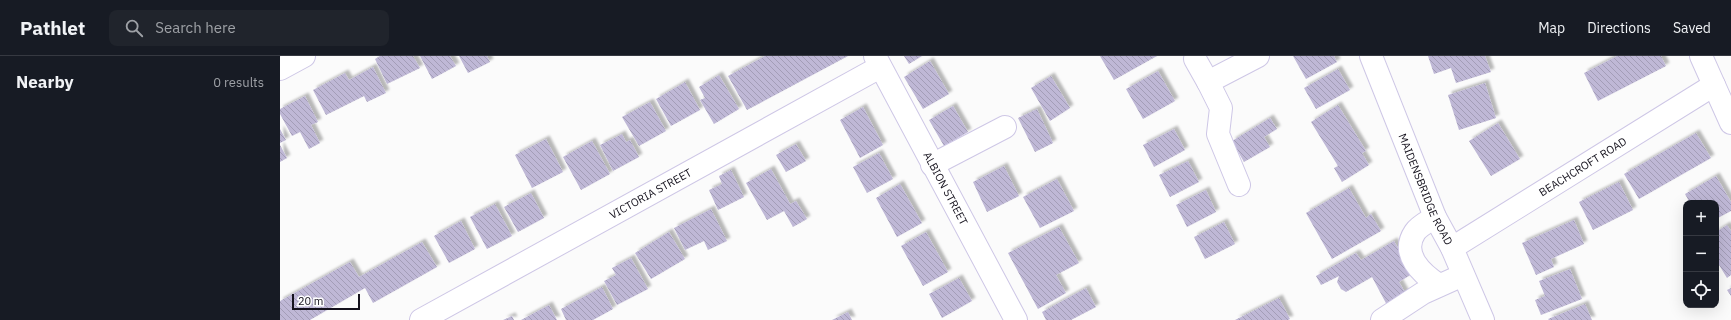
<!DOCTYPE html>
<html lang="en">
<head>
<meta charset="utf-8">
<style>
	body { margin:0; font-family:"IBM Plex Sans",sans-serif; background:#20242c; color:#f1f3f6 }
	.controls { position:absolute; right:12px; bottom:12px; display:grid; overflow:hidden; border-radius:8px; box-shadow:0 4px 16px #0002 }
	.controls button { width:36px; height:36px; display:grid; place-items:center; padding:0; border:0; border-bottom:1px solid #363941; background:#171b24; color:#f1f3f6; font:20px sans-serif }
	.scale { position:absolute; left:12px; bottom:10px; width:68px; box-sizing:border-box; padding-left:4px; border:2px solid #15121d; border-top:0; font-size:11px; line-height:14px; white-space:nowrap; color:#15121d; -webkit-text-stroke:3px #fff; paint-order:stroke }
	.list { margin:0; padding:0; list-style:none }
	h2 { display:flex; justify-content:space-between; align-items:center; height:52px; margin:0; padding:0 16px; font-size:17px }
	h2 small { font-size:13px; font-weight:400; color:#9ea1a6 }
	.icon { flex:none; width:22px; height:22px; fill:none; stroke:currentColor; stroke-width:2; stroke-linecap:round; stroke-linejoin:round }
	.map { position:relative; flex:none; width:1451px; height:264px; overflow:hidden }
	header { display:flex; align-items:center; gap:24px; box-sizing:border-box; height:56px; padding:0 20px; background:#171b24; border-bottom:1px solid #363941 }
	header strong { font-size:19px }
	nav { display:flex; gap:22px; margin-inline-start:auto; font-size:14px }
	.search { width:280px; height:36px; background:#20242c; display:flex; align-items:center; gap:10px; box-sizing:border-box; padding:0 14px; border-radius:8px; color:#9ea1a6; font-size:15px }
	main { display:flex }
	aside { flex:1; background:#171b24 }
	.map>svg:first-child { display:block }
	.building { fill:url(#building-back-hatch); filter:url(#shadow) }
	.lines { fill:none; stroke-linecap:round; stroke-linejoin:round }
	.minor-casing { stroke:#cec7e6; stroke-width:24 }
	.minor { stroke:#fff; stroke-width:22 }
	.labels { text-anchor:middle; stroke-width:4; stroke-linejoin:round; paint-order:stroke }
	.street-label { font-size:11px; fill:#15121d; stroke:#fff }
</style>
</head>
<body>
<header>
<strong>Pathlet</strong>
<div class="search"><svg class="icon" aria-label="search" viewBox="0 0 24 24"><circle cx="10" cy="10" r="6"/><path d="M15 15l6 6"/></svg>Search here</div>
<nav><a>Map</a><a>Directions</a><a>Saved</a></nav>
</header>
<main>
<aside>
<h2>Nearby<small>0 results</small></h2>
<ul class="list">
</ul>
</aside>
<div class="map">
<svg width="1451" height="264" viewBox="0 0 1451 264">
	<defs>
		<pattern id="building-back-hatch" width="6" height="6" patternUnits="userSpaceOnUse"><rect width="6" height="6" fill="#bfb8d6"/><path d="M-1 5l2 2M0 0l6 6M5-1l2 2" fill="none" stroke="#a39db7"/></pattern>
		<filter id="shadow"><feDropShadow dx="3.5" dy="-3.5" stdDeviation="1" flood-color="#0004"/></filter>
	</defs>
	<rect width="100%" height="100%" fill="#fbfbfb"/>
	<!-- building -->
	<path class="building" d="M100 0H133L140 12 107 28 95 3Z
		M140 0H170L176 10 152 23Z
		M179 0H207L210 6 188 17Z
		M485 0H568L467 54 448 20Z
		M624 0H642L629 8Z
		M820 0H877L834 24Z
		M1013 0H1054L1057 6 1026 23Z
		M1148 0H1205L1211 16 1176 27 1171 12 1154 18Z
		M1337 0H1381L1386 10 1318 45 1304 17Z
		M650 5 669 38 643 53 624 21Z
		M93 11 106 37 87 46 84 40 46 59 33 34 65 17 69 24Z
		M1058 13 1070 34 1036 53 1024 32Z
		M878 15 895 45 863 63 846 33Z
		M439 19 459 53 434 68 420 44 425 42 419 31Z
		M771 20 790 52 770 65 751 32Z
		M405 26 420 54 391 70 376 43Z
		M1205 27 1216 62 1179 74 1168 39Z
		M25 40 38 66 31 69 40 87 29 93 20 76 12 80 0 58V53Z
		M370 46 386 75 359 90 342 61Z
		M1058 49 1086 95 1082 97 1089 109 1062 126 1054 112 1058 110 1031 66Z
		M673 50 688 76 664 90 649 64Z
		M583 51 603 89 580 102 560 64Z
		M757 53 773 87 755 96 738 62Z
		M990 62 997 73 984 81 990 91 964 106 952 85Z
		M1218 67 1240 103 1211 120 1189 85Z
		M0 73 6 84 0 87Z
		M894 73 905 94 874 111 863 89Z
		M1416 77 1431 102 1359 143 1344 118Z
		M342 78 346 86 350 84 359 101 333 115 320 89Z
		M266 83 283 116 252 132 235 99Z
		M312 85 330 118 301 134 283 101Z
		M516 88 526 105 506 116 496 99Z
		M0 89 7 102 0 106Z
		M599 97 613 123 587 137 573 111Z
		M908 105 919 126 890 141 879 119Z
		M724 110 739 140 707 156 693 126Z
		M491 113 510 148 516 145 527 163 513 171 504 155 487 164 466 127Z
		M451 114 464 141 438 154 429 134 442 128 439 120Z
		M1436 120 1451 146V155L1436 163V147H1410L1405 138Z
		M777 123 794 155 760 172 743 141Z
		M1339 126 1353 154 1313 174 1299 146Z
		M620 128 642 167 617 181 596 142Z
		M1069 132 1086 162 1091 158 1101 175 1052 203 1026 157Z
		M926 134 936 156 907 171 896 149Z
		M251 137 264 162 238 176 224 151Z
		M215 148 232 180 207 193 190 161Z
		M431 153 447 185 428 194 424 185 405 194 394 172Z
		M1294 164 1304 188 1271 203 1274 211 1256 219 1242 187Z
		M181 165 195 193 169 207 154 180Z
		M944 166 955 188 925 203 914 181Z
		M1447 169 1451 175V219L1447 222 1436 204V176Z
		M779 171 799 207 776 219 786 237 758 253 728 197Z
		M389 176 405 203 371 223 355 197Z
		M646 176 668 216 643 230 621 190Z
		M1114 185 1132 218 1119 226 1127 240 1108 251 1092 221 1066 236 1061 233 1057 226 1059 220 1041 229 1036 220 1076 197 1081 204Z
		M142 186 157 211 93 247 85 232 30 264H0V245L70 206 79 221Z
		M351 202 368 233 337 249 324 225 336 219 332 212Z
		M1290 213 1302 243 1261 259 1255 244 1265 240 1259 225Z
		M679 222 692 245 662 262 649 238Z
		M322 231 333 253 313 264H286L281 253Z
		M806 232 816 251 791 264H766L762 256Z
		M1451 232V240L1447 234Z
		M999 242 1010 263 1008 264H955Z
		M1305 248 1312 264H1269L1268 263Z
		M269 249 277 264H241Z
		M568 256 572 264H552Z
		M232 260 234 264H223Z"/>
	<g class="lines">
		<!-- minor casing -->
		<g class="minor-casing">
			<g id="minor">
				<path id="s1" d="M595 0 736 264"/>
				<path id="s2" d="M1091 0 1155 161 1172 192 1203 264"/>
				<path d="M1421 0 1451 67"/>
				<path d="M915 3 928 26"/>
				<path d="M0 13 24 0"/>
				<path d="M652 109 725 71"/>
				<path d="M959 129 938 78 941 52 928 26 978 0"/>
				<path d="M1155 161C1149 165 1139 170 1135 176 1120 198 1142 218 1159 229"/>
				<path id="s3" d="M1172 192 1434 29"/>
				<path id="s4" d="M141 264 600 11"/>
				<path d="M1102 264 1143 237 1183 219"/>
			</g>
		</g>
		<!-- minor -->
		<use href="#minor" class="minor"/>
	</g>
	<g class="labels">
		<!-- street labels -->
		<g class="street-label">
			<text dy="4" stroke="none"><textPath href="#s3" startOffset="154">BEACHCROFT ROAD</textPath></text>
			<text dy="4" stroke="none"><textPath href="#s1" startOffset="150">ALBION STREET</textPath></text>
			<text dy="4" stroke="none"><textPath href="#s2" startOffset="144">MAIDENSBRIDGE ROAD</textPath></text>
			<text dy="4" stroke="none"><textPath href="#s4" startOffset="262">VICTORIA STREET</textPath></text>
		</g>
	</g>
</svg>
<div class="controls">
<button>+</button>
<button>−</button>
<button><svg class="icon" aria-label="locate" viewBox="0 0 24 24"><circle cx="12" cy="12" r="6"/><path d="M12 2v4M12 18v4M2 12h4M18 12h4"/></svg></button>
</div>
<div class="scale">20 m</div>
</div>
</main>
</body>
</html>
